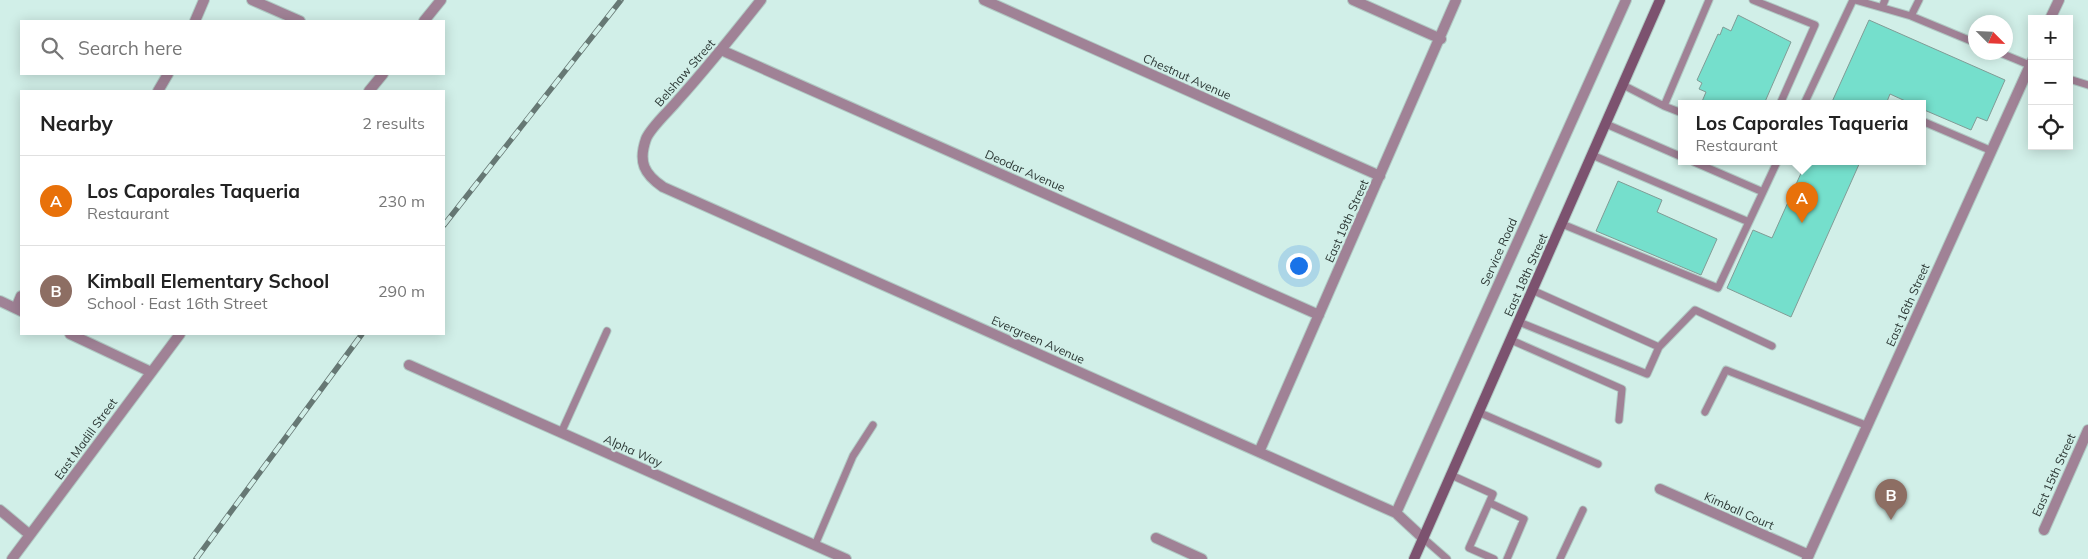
<!DOCTYPE html>
<html lang="en">
<head>
<meta charset="utf-8">
<style>
	body { margin:0; font-family:Mulish,sans-serif; background:#f6f6f6; color:#222 }
	.controls { position:absolute; right:15px; top:15px; display:grid; overflow:hidden; border-radius:0px; box-shadow:0 2px 12px #0003 }
	.controls button { width:45px; height:45px; display:grid; place-items:center; padding:0; border:0; border-bottom:1px solid #e0e0e0; background:#fff; color:#222; font:25px sans-serif }
	.compass { position:absolute; left:1968px; top:15px; width:45px; height:45px; border-radius:50%; background:#fff; box-shadow:0 2px 12px #0003; rotate:114deg }
	.you { position:absolute; left:1298px; top:265px; width:18px; height:18px; margin:-12px; border:4px solid #fff; border-radius:50%; background:#1a73e8; box-shadow:0 0 0 8px #1a73e833 }
	.badge { display:grid; place-items:center; width:32px; height:32px; border-radius:50%; background:#a6318b; color:#fff; font-size:16px; font-weight:700 }
	.pin { position:absolute; translate:-50% -41px; filter:drop-shadow(0 1px 2px #0008) }
	.pin::after { content:''; position:absolute; top:26px; width:18px; height:15px; background:inherit; clip-path:polygon(0 0,100% 0,50% 100%) }
	.popup { position:absolute; left:1678px; top:100px; width:248px; height:65px; box-sizing:border-box; display:grid; place-content:center; border-radius:0px; background:#fff; filter:drop-shadow(0 1px 4px #0005); font-size:16px; white-space:nowrap; color:#767676 }
	.popup b { font-size:19px; color:#222 }
	.popup::after { content:''; position:absolute; left:50%; top:100%; margin-left:-10px; border:10px solid transparent; border-top-color:#fff }
	.list { margin:0; padding:0; list-style:none }
	h2 { display:flex; justify-content:space-between; align-items:center; height:65px; margin:0; padding:0 20px; font-size:21px }
	h2 small { font-size:16px; font-weight:400; color:#767676 }
	.list li { display:grid; grid-template-columns:32px 1fr auto; gap:15px; align-items:center; box-sizing:border-box; height:90px; padding:0 20px; border-top:1px solid #e0e0e0 }
	.list b { display:block; font-size:19px; white-space:nowrap }
	.list p { margin:0; font-size:16px; white-space:nowrap; color:#767676 }
	.list em { font-size:16px; font-style:normal; color:#767676 }
	.icon { flex:none; width:28px; height:28px; fill:none; stroke:currentColor; stroke-width:2; stroke-linecap:round; stroke-linejoin:round }
	.map { position:relative; flex:none; width:2088px; height:559px; overflow:hidden }
	.search { position:absolute; background:#fff; box-shadow:0 2px 12px #0003; left:20px; top:20px; width:425px; height:55px; display:flex; align-items:center; gap:12px; box-sizing:border-box; padding:0 18px; border-radius:0px; color:#767676; font-size:19px }
	.panel { position:absolute; background:#fff; box-shadow:0 2px 12px #0003; left:20px; top:90px; width:425px; height:245px; border-radius:0px }
	.map>svg:first-child { display:block }
	.building { fill:#75dfcc; stroke:#809c96 }
	.lines { fill:none; stroke-linecap:round; stroke-linejoin:round }
	.lane-casing { stroke:#b0cac4; stroke-width:9 }
	.street-casing { stroke:#b0cac4; stroke-width:12 }
	.secondary-casing { stroke:#b0cac4; stroke-width:12 }
	.lane { stroke:#a08296; stroke-width:7 }
	.street { stroke:#a08296; stroke-width:10 }
	.secondary { stroke:#7c526f; stroke-width:10 }
	.rail-casing { stroke:#667874; stroke-width:5.5 }
	.rail { stroke:#d1efe8; stroke-width:4; stroke-dasharray:11; stroke-linecap:butt }
	.labels { text-anchor:middle; stroke-width:4.5; stroke-linejoin:round; paint-order:stroke }
	.street-label { font-size:12px; fill:#2c3835; stroke:#d1efe8 }
</style>
</head>
<body>
<div class="map">
<svg width="2088" height="559" viewBox="0 0 2088 559">
	<rect width="100%" height="100%" fill="#d1efe8"/>
	<!-- building -->
	<path class="building" d="M1738 15 1791 42 1764 104H1701L1706 92 1699 89 1702 83 1697 80 1718 34 1720 35 1723 27 1731 31Z
		M1869 20 2005 80 1987 121 1977 117 1971 130 1922 109V104H1912L1890 94 1886 104H1831Z
		M1806 162H1860L1791 317 1727 288 1753 230 1772 238Z
		M1618 181 1662 200 1657 212 1717 239 1701 275 1596 231Z"/>
	<g class="lines">
		<!-- lane casing -->
		<g class="lane-casing">
			<path id="lane" d="M1753 0 1815 25 1780 104
				M1855 0 1911 16 1919 0
				M1882 7 1885 0
				M1911 16 1976 43
				M1998 52 2032 66
				M2069 79 2088 85
				M1623 85 1664 106
				M1804 104 1853 0
				M1682 113 1664 106 1709 0
				M1922 121 1992 151
				M1606 124 1682 157
				M1592 155 1749 222
				M1694 162 1763 192 1777 162
				M1562 224 1718 288 1763 192
				M1519 322 1647 374 1659 347 1532 290
				M1511 340 1622 389 1619 420
				M1659 347 1695 310 1772 346
				M1478 412 1598 464
				M1705 412 1726 370 1868 426
				M561 433 607 331
				M1451 475 1493 494 1469 548 1494 559
				M1490 503 1524 519 1507 559
				M1423 538 1447 559
				M815 545 853 456 873 425
				M1560 559 1583 510"/>
		</g>
		<!-- street casing -->
		<g class="street-casing">
			<path id="street" d="M252 0 300 21
				M761 0C734 34 707 68 678 100 670 110 650 128 646 139 638 162 644 174 663 187L1396 513 1423 538
				M984 0 1380 176
				M1353 0 1441 39
				M2050 19 2059 0
				M195 21 204 0
				M424 21 441 0
				M721 50 1319 315
				M158 91 168 74
				M369 91 383 74
				M0 301 21 311
				M16 308 21 296
				M70 334 151 372
				M409 365 846 559
				M1259 452 1456 0
				M1660 489 1809 555
				M0 510 30 535
				M1396 513 1626 0
				M2044 530 2088 430
				M1156 538 1202 559
				M12 559 180 334
				M1807 559 2032 61"/>
		</g>
		<!-- secondary casing -->
		<g class="secondary-casing">
			<path id="secondary" d="M1414 559 1660 0"/>
		</g>
		<!-- lane -->
		<use href="#lane" class="lane"/>
		<!-- street -->
		<use href="#street" class="street"/>
		<!-- secondary -->
		<use href="#secondary" class="secondary"/>
		<!-- rail casing -->
		<g class="rail-casing">
			<path id="rail" d="M444 225 621 0
				M196 559 362 334"/>
		</g>
		<!-- rail -->
		<use href="#rail" class="rail"/>
	</g>
	<g class="labels">
		<!-- street labels -->
		<g class="street-label">
			<text transform="translate(685 73) rotate(-49)" y="4">Belshaw Street</text>
			<text transform="translate(1187 77) rotate(24)" y="4">Chestnut Avenue</text>
			<text transform="translate(1025 171) rotate(24)" y="4">Deodar Avenue</text>
			<text transform="translate(1347 221) rotate(-66)" y="4">East 19th Street</text>
			<text transform="translate(1499 252) rotate(-66)" y="4">Service Road</text>
			<text transform="translate(1526 275) rotate(-66)" y="4">East 18th Street</text>
			<text transform="translate(1908 305) rotate(-66)" y="4">East 16th Street</text>
			<text transform="translate(1038 340) rotate(24)" y="4">Evergreen Avenue</text>
			<text transform="translate(86 439) rotate(-54)" y="4">East Madill Street</text>
			<text transform="translate(633 451) rotate(24)" y="4">Alpha Way</text>
			<text transform="translate(2054 475) rotate(-66)" y="4">East 15th Street</text>
			<text transform="translate(1739 511) rotate(24)" y="4">Kimball Court</text>
		</g>
	</g>
</svg>
<div class="controls">
<button>+</button>
<button>−</button>
<button><svg class="icon" aria-label="locate" viewBox="0 0 24 24"><circle cx="12" cy="12" r="6"/><path d="M12 2v4M12 18v4M2 12h4M18 12h4"/></svg></button>
</div>
<svg class="compass" viewBox="-18 -18 36 36"><path d="M0-13l5 13h-10z" fill="#e53935"/><path d="M0 13l5-13h-10z" fill="#767676"/></svg>
<div class="you"></div>
<div class="pin badge" style="left:1802px;top:223px;background:#e8710a">A</div>
<div class="popup"><b>Los Caporales Taqueria</b>Restaurant</div>
<div class="pin badge" style="left:1891px;top:520px;background:#8d6e63">B</div>
<div class="search"><svg class="icon" aria-label="search" viewBox="0 0 24 24"><circle cx="10" cy="10" r="6"/><path d="M15 15l6 6"/></svg>Search here</div>
<section class="panel">
<h2>Nearby<small>2 results</small></h2>
<ul class="list">
<li><span class="badge" style="background:#e8710a">A</span><div><b>Los Caporales Taqueria</b><p>Restaurant</p></div><em>230 m</em></li>
<li><span class="badge" style="background:#8d6e63">B</span><div><b>Kimball Elementary School</b><p>School · East 16th Street</p></div><em>290 m</em></li>
</ul>
</section>
</div>
</body>
</html>
